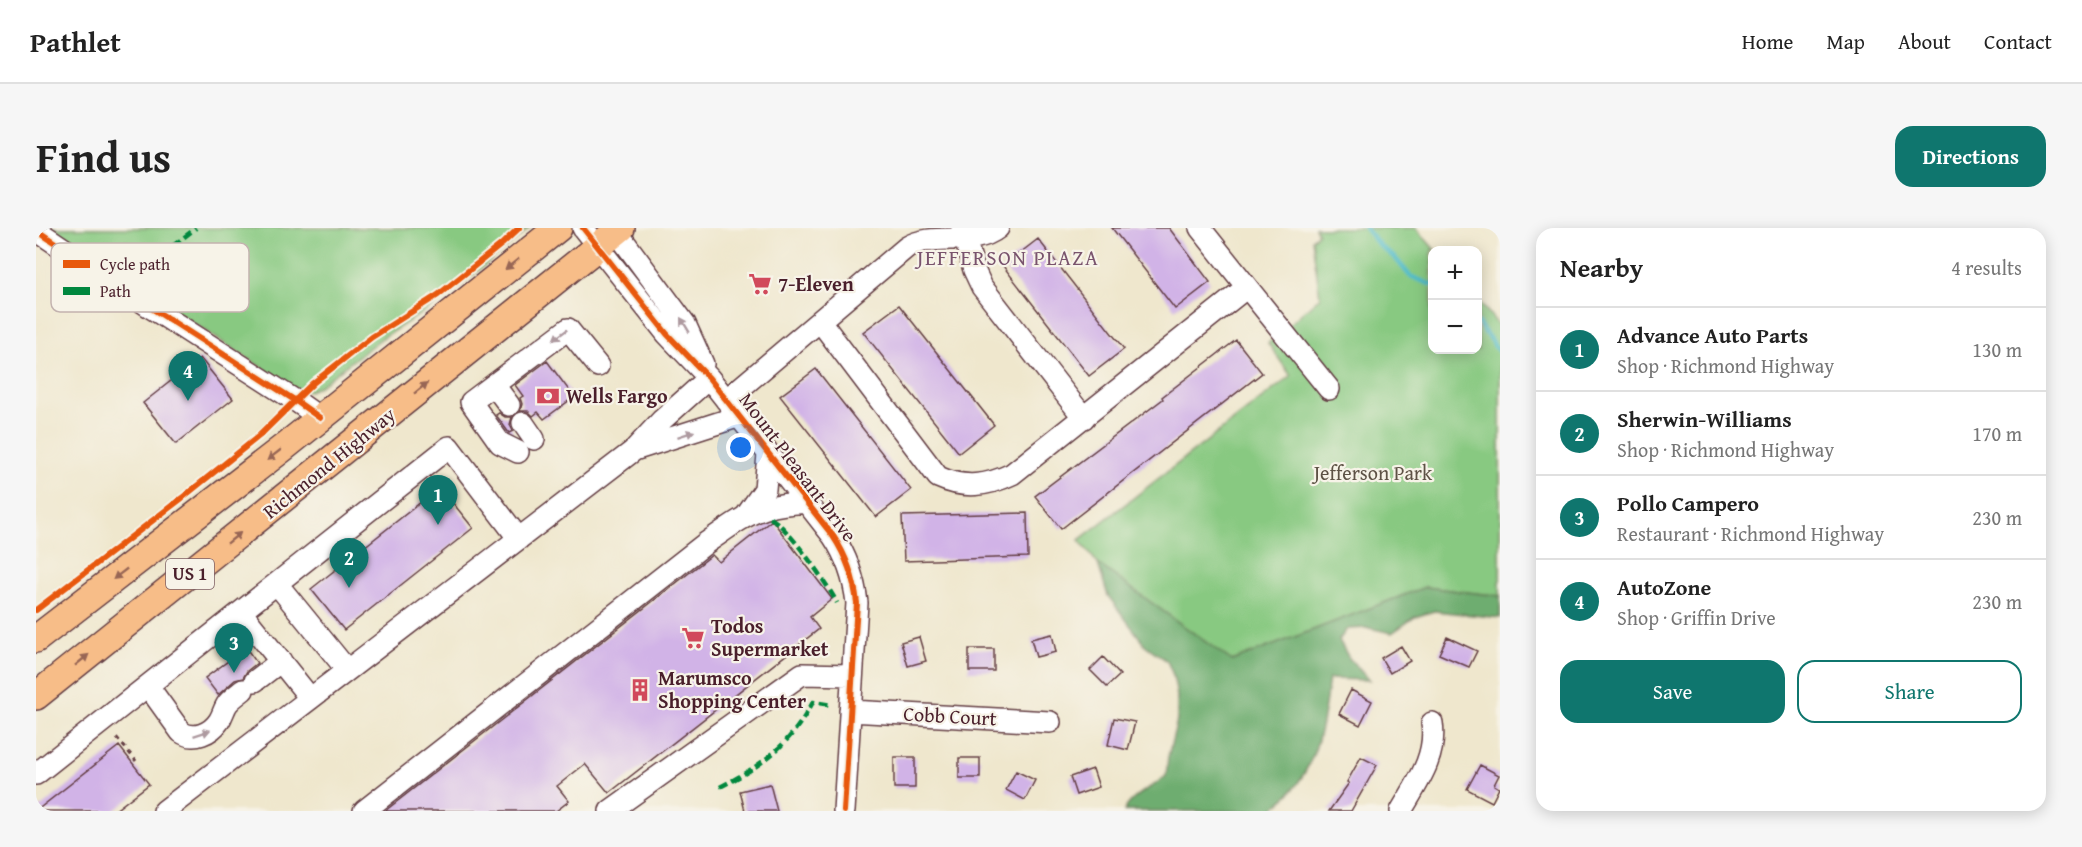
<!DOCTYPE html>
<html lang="en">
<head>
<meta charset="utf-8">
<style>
	body { margin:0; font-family:"Gentium Book Plus",serif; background:#f6f6f6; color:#222 }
	.controls { position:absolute; right:18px; top:18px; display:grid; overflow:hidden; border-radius:12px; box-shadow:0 3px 15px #0003 }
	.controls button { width:54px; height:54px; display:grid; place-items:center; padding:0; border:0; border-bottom:2px solid #e0e0e0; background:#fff; color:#222; font:30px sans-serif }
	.you { position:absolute; left:705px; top:220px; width:21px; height:21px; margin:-15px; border:4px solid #fff; border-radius:50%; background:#1a73e8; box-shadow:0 0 0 9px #1a73e833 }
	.badge { display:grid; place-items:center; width:39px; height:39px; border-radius:50%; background:#0f766e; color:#fff; font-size:20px; font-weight:700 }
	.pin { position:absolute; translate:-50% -50px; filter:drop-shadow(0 2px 3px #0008) }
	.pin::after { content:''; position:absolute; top:32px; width:21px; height:18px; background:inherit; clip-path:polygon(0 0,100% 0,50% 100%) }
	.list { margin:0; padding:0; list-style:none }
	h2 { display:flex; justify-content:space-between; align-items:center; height:78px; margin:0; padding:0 24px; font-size:26px }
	h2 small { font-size:20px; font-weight:400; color:#767676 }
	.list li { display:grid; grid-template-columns:39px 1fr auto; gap:18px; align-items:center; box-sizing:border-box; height:84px; padding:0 24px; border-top:2px solid #e0e0e0 }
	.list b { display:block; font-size:22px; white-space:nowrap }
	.list p { margin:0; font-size:20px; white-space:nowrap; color:#767676 }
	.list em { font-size:20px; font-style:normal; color:#767676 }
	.actions { display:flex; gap:12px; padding:18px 24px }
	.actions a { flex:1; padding:14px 0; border:2px solid #0f766e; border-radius:18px; text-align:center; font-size:21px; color:#0f766e }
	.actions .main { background:#0f766e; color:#fff }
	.map { position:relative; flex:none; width:1464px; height:583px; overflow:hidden; border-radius:18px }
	header { display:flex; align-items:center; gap:36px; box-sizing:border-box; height:84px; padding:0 30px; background:#fff; border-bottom:2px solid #e0e0e0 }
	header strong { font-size:28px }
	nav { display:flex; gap:33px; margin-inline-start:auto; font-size:21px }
	.intro { display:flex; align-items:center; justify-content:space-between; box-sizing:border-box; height:144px; padding:0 36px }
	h1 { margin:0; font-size:42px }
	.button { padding:15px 27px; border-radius:18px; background:#0f766e; color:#fff; font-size:21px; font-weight:700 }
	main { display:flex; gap:36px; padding:0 36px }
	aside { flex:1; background:#fff; border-radius:18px; box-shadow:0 3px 15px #0003 }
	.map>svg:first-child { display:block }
	.green { fill:#88c981; stroke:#697456; stroke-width:1.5 }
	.forest { fill:#6ead6f; stroke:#5c664d; stroke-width:1.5 }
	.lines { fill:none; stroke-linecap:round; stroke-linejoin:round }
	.stream { stroke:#50bcca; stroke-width:4.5 }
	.building { fill:#d1b3e7 }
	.minor-casing { stroke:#633d43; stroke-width:24 }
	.major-casing { stroke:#633d43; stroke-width:30 }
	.path { stroke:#633d43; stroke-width:3; stroke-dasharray:4.5 4.5; stroke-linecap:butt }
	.minor { stroke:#fff; stroke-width:21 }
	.major { stroke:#f7bd88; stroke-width:27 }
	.quiet { stroke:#00873e; stroke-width:4.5; stroke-dasharray:9 4.5; stroke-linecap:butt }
	.cycleway-casing { stroke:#f7f3e8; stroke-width:10 }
	.cycleway { stroke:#e8590c; stroke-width:6 }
	.oneway { fill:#986655 }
	.oneway2 { fill:#ae9aa0 }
	.labels { text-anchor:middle; stroke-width:4.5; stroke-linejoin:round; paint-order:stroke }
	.shield { fill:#f7f3e8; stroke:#7e5f64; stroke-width:1.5 }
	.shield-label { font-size:18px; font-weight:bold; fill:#4a1f2b }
	.poi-label { font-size:20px; font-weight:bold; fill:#4a1f2b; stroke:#f7f3e8; text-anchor:start }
	.street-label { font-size:20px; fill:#4a1f2b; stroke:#f7f3e8 }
	.park-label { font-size:20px; fill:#5d5245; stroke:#f7f3e8 }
	.neighbourhood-label { font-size:21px; letter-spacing:1.5px; fill:#79536d; stroke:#f7f3e8 }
	.key { fill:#f7f3e8; stroke:#c3b3af; stroke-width:1.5 }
	.key-label { font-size:16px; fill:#4a1f2b }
</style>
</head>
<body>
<header>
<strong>Pathlet</strong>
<nav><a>Home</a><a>Map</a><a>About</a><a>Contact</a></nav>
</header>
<div class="intro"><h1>Find us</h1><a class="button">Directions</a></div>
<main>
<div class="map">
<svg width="1464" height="583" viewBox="0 0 1464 583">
	<rect width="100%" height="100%" fill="#f7f3e8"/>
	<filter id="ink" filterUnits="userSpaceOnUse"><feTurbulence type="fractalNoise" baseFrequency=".0167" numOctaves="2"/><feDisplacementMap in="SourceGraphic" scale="12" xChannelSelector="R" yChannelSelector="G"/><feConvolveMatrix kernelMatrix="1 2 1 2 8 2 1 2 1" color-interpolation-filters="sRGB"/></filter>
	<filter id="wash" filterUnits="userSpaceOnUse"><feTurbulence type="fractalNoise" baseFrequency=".008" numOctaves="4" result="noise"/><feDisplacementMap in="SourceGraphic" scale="24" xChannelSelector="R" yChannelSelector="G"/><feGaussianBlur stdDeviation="1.35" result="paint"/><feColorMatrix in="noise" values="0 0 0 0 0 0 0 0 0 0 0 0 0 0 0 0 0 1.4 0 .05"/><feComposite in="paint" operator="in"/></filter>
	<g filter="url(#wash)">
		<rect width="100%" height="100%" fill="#efe7cd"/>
		<!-- green -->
		<path class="green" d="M10 0H494L407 72 346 110 282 159 273 163H262Z
			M1279 0H1380L1399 22H1396V122H1442V72L1464 99V368L1389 359 1196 433 1062 336 1043 312 1255 148 1232 115 1284 69 1276 11 1282 5Z"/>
		<!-- forest -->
		<path class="forest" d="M1062 336 1196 433 1389 359 1464 368V390L1398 383 1379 389 1356 405 1333 400 1311 401 1303 412 1313 430 1333 452 1293 451C1285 505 1281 548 1234 583H1088C1096 567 1116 560 1130 548L1132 529 1141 492V468L1137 447 1131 433 1109 417 1072 368Z"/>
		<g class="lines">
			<!-- stream -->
			<path class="stream" d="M1329 0 1344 18 1360 31 1374 48 1396 57
				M1442 95 1464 125"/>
		</g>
		<g id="blocks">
			<!-- building -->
			<path class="building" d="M1076 0H1133L1174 54 1139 81Z
				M1002 11 1088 121 1053 148 967 38Z
				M863 77 958 197 923 225 827 104Z
				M1200 112 1226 145 1025 301 999 268 1127 171 1126 169Z
				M164 130 197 171 140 216 107 175Z
				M511 133 538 169 508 191 502 184 497 188 492 183H484L486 176 484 170 487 168 479 157Z
				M780 141 875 262 840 289 744 168Z
				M463 185 469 189H476L474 197 477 203 473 205 460 187Z
				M404 259 437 300 308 402 275 361Z
				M991 285 992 329 868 333 866 288Z
				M736 292 796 371 774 389 783 401 573 565 549 536 521 558 533 573 520 583H349L676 327 683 334Z
				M1016 406 1020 424 1000 429 995 411Z
				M883 409 890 433 872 438 865 414Z
				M1411 409 1441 423 1433 439 1403 426Z
				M1365 418 1374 433 1354 445 1345 430Z
				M210 420 221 435 211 443 207 450 199 452 182 467 169 450Z
				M933 421H958V443H933Z
				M1067 429 1084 447 1071 459 1054 442Z
				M1315 462 1336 473 1324 497 1303 486Z
				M1078 490 1099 494 1092 522 1072 517Z
				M83 518 113 556 78 583H0Z
				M858 529H879V560H858Z
				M1325 529 1341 537 1315 583H1293L1313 555 1311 554Z
				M923 530H944V550H923Z
				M1444 537 1463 547 1458 557 1463 560 1456 574 1431 561Z
				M1057 541 1063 559 1040 567 1034 549Z
				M980 543 999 552 989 572 970 562Z
				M734 556 741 583H709L704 563Z"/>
		</g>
	</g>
	<g filter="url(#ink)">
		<use href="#blocks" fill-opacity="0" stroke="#633d43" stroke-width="1.5"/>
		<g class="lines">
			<!-- minor casing -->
			<g class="minor-casing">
				<path id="minor" d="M547 0 631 106 673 150 797 308C811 329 818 349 821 375L808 583
					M578 0 649 96 667 136
					M926 0 938 42 946 59 1048 190
					M0 2 117 81 260 173 284 190
					M1211 59 1293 161
					M784 93 902 249C928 261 951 258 976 246L1211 59 1164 0
					M458 157 473 177
					M690 172 871 19C898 3 937 20 962 0
					M487 195 498 211
					M601 221 704 188
					M482 224 464 215 435 174 532 101 562 138
					M710 288 729 261 732 226
					M241 356 311 442
					M205 384 274 470
					M219 453 245 433
					M112 458 145 504C158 513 175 505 183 493 187 487 188 480 192 475 196 470 202 466 207 462
					M814 483 1014 494
					M0 546 413 219 483 311
					M128 583 597 223 626 192 673 150
					M328 583 670 315C688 303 706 288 727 281 740 276 755 276 769 274
					M574 583 766 446 816 447
					M1365 583C1381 555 1401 529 1396 495"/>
			</g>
			<!-- major casing -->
			<g class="major-casing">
				<path id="major" d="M0 411 247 220 522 0
					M0 468 585 0"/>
			</g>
			<!-- path -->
			<path class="path" d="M81 510 100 533"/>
			<!-- minor -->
			<use href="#minor" class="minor"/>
			<!-- major -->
			<use href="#major" class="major"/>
			<!-- quiet -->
			<path class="quiet" d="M84 59 160 0
				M734 290C750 296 793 358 801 375
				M684 559C727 537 754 517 777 474L796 477"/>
			<!-- cycleway casing -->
			<g class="cycleway-casing">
				<path id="cycleway" d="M547 0 631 106 673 150 797 308C811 329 818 349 821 375L808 583
					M0 2 117 81 260 173 284 190
					M0 382 146 270 223 208 277 155 336 109 402 67 466 16 483 0"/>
			</g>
			<!-- cycleway -->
			<use href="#cycleway" class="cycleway"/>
		</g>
		<!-- one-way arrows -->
		<defs><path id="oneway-solid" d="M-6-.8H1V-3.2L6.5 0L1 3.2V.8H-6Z" transform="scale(1.5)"/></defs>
		<g class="oneway">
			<use href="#oneway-solid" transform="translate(476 36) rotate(141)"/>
			<use href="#oneway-solid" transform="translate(385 160) rotate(-39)"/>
			<use href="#oneway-solid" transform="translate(238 227) rotate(142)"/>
			<use href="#oneway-solid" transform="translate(198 310) rotate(-39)"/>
			<use href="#oneway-solid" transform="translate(84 346) rotate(142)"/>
			<use href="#oneway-solid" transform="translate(46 432) rotate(-39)"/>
		</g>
		<g class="oneway2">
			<use href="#oneway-solid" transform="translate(649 97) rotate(-121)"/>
			<use href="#oneway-solid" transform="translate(524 107) rotate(143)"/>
			<use href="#oneway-solid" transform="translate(650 206) rotate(-18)"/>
			<use href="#oneway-solid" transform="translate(166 505) rotate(-19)"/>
		</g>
	</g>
	<!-- icons -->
	<defs>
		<g id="supermarket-bare" transform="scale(1.8)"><path d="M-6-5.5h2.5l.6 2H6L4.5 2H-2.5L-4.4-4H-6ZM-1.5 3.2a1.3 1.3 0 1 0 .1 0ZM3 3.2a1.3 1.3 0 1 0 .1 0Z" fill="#d1495b" stroke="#f7f3e8" stroke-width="2.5" paint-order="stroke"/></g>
		<g id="bank-bare" transform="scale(1.8)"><path d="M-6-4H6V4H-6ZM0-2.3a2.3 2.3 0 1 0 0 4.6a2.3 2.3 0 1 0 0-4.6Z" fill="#d1495b" stroke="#f7f3e8" stroke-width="2.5" paint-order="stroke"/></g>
		<g id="building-bare" transform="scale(1.8)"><path d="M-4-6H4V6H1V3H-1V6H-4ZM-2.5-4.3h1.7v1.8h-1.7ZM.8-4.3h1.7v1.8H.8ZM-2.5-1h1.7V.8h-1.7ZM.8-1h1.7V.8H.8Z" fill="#d1495b" stroke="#f7f3e8" stroke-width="2.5" paint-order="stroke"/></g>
	</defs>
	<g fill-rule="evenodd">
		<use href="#supermarket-bare" x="724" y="56"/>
		<use href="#bank-bare" x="512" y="168"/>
		<use href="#supermarket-bare" x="657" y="410"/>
		<use href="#building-bare" x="604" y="462"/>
	</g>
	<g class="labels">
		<!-- shield labels -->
		<rect class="shield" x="130" y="331" width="48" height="30" rx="4.5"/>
		<g class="shield-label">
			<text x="154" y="352">US 1</text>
		</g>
		<!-- poi labels -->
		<g class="poi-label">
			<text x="742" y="63">7-Eleven</text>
			<text x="530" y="175">Wells Fargo</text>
			<text x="675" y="405">Todos<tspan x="675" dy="23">Supermarket</tspan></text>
			<text x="622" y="457">Marumsco<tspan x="622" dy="23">Shopping Center</tspan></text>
		</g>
		<!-- street labels -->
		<g class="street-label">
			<text transform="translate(293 235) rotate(-39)" y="7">Richmond Highway</text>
			<text transform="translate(762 239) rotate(53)" y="7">Mount Pleasant Drive</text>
			<text transform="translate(914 488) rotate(3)" y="7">Cobb Court</text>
		</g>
		<!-- park labels -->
		<g class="park-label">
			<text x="1337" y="252">Jefferson Park</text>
		</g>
		<!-- neighbourhood labels -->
		<g class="neighbourhood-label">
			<text x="972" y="37">JEFFERSON PLAZA</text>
		</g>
	</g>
	<!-- legend -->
	<rect x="15" y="15" width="198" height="69" rx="9" class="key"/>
	<rect x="27" y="32" width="27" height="8" fill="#e8590c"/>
	<rect x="27" y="59" width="27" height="8" fill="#00873e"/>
	<g class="key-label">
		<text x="64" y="42">Cycle path</text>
		<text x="64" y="69">Path</text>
	</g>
</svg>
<div class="controls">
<button>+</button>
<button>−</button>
</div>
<div class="you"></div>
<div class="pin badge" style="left:402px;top:297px">1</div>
<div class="pin badge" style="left:313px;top:360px">2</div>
<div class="pin badge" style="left:198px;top:445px">3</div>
<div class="pin badge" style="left:152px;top:173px">4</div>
</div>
<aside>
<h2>Nearby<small>4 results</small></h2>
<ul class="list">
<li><span class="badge">1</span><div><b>Advance Auto Parts</b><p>Shop · Richmond Highway</p></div><em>130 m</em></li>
<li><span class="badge">2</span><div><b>Sherwin-Williams</b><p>Shop · Richmond Highway</p></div><em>170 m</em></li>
<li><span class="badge">3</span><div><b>Pollo Campero</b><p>Restaurant · Richmond Highway</p></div><em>230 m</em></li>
<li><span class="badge">4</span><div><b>AutoZone</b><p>Shop · Griffin Drive</p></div><em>230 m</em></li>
</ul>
<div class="actions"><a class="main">Save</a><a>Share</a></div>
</aside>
</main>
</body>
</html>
